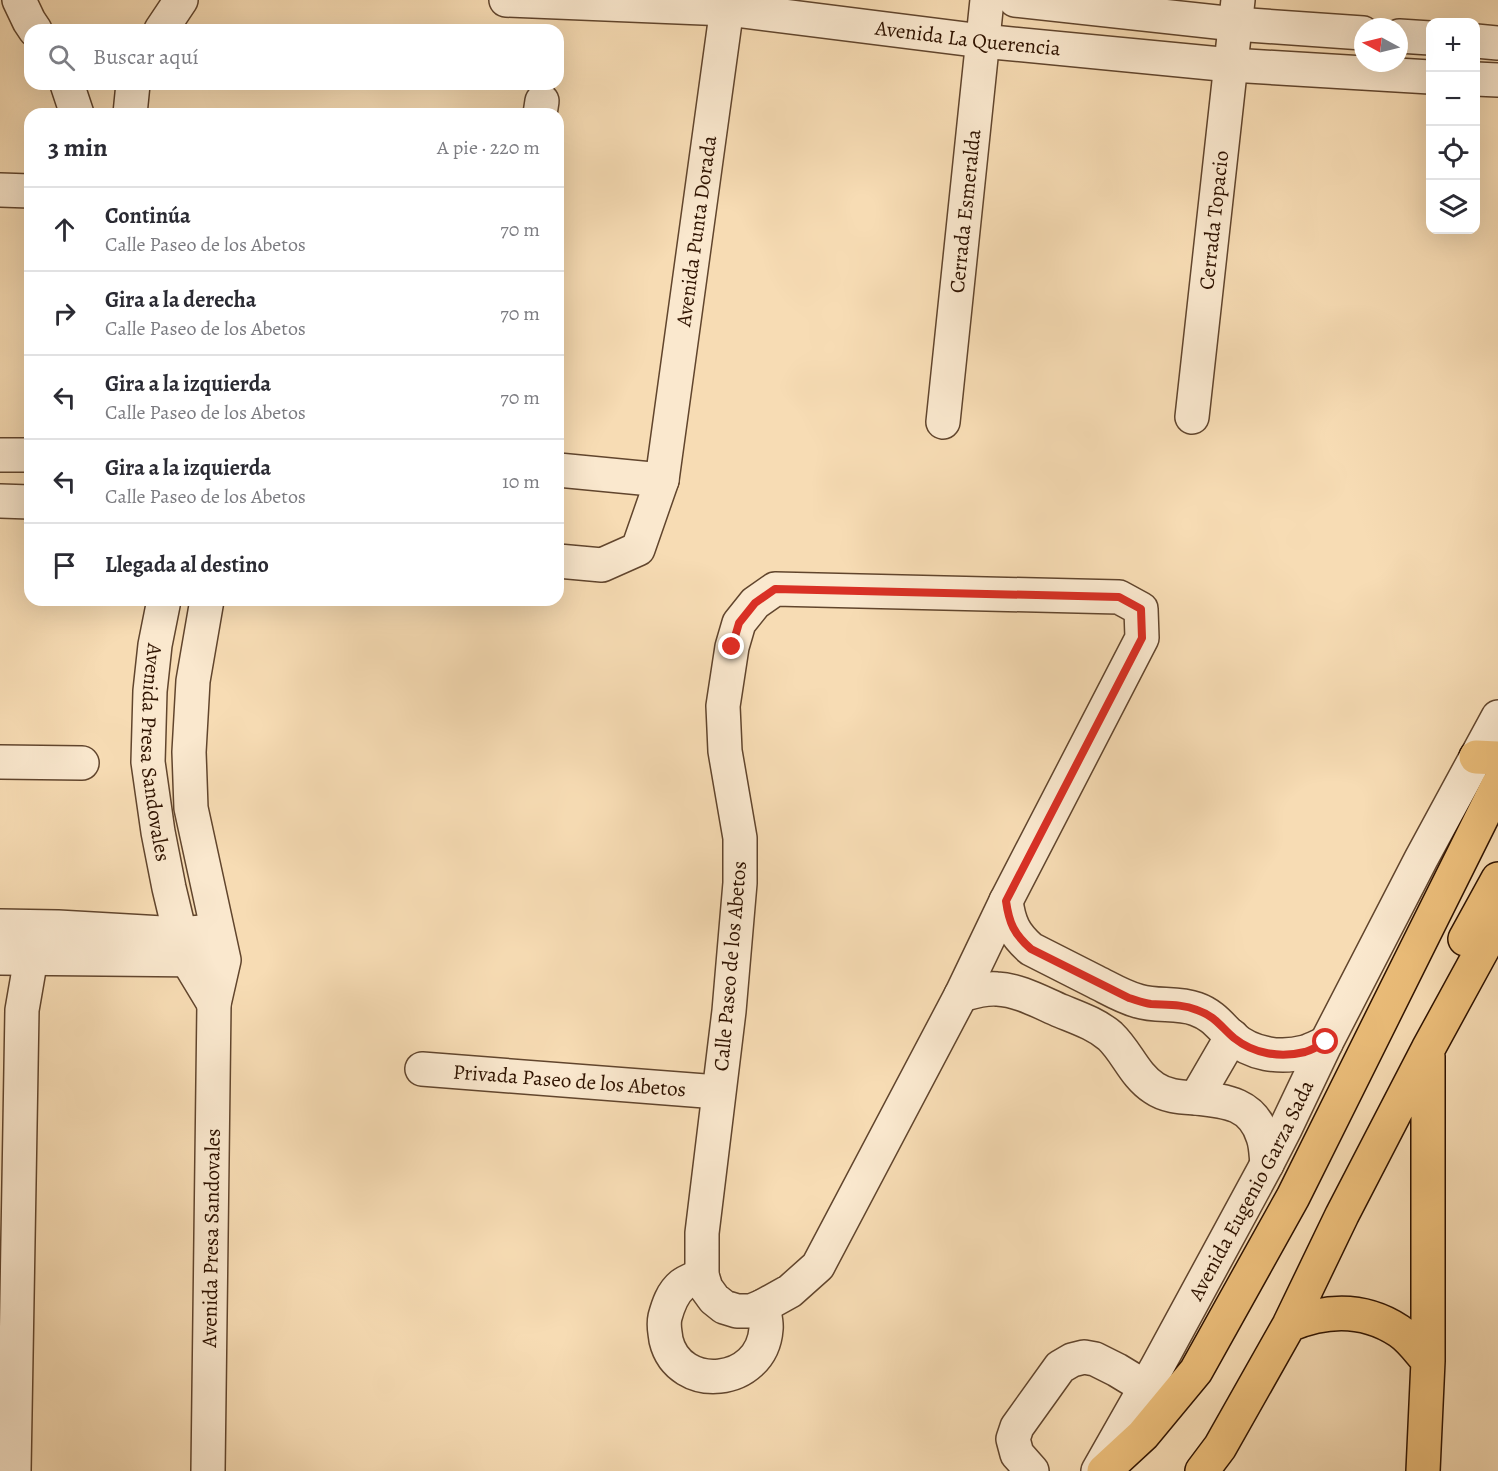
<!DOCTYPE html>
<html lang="es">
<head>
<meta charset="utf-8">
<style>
	body { margin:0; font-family:Alegreya,serif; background:#f7f7f7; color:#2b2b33 }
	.controls { position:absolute; right:18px; top:18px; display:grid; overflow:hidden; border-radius:12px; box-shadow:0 6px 24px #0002 }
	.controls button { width:54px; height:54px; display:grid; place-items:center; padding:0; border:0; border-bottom:2px solid #e1e1e2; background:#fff; color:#2b2b33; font:30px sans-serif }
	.compass { position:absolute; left:1354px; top:18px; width:54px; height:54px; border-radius:50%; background:#fff; box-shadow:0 6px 24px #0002; rotate:277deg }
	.stop { position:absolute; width:18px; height:18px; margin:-14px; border:4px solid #d93025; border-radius:50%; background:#fff }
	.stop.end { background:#d93025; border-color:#fff; box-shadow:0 2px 6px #0008 }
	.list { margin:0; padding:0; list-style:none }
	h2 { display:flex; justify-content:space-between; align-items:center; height:78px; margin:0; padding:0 24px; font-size:26px }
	h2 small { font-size:20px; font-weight:400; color:#7c7c81 }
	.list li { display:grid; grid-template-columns:39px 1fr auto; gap:18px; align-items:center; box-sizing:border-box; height:84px; padding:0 24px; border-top:2px solid #e1e1e2 }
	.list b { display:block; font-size:22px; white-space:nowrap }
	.list p { margin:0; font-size:20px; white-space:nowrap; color:#7c7c81 }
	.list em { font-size:20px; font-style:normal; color:#7c7c81 }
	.icon { flex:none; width:33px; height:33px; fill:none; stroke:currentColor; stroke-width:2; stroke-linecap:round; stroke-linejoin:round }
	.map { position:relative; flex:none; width:1498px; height:1471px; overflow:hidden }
	.search { position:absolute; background:#fff; box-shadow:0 6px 24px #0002; left:24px; top:24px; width:540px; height:66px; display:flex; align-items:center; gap:15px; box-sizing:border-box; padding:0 21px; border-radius:18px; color:#7c7c81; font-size:22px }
	.panel { position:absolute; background:#fff; box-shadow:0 6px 24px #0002; left:24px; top:108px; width:540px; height:498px; border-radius:18px }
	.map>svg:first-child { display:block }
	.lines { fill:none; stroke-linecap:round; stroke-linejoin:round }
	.minor-casing { stroke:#61452d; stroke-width:36 }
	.major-casing { stroke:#2f1300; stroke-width:36 }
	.minor { stroke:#fae8ce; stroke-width:33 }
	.major { stroke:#ecbe7a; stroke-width:33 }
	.route { stroke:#d93025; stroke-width:8 }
	.labels { text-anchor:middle; stroke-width:6; stroke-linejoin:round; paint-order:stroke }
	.street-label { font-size:21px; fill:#2f1300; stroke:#fae8ce }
</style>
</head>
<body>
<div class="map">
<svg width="1498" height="1471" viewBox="0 0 1498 1471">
	<rect width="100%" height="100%" fill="#f7dcb4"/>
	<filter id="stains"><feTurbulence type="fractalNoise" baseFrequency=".00333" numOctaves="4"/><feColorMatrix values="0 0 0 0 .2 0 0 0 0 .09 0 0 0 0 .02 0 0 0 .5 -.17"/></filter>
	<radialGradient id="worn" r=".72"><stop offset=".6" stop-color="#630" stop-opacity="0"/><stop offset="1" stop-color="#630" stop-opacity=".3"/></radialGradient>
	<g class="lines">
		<!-- minor casing -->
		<g class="minor-casing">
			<g id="minor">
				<path d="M19 0 29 21 35 30"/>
				<path id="s1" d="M506 0 727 9 982 41 1231 65 1430 77"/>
				<path d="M1015 0 1235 24 1363 33"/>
				<path d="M161 30 181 0"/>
				<path d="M1399 36 1430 38"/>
				<path d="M1476 41 1498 43"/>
				<path d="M1476 79 1498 80"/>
				<path d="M67 84 77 114"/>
				<path d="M130 114 133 84"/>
				<path d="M540 114 542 101"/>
				<path d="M0 190 30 191"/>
				<path id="s2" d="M1192 417 1238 0"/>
				<path id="s3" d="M943 422 987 0"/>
				<path d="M0 455H30"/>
				<path d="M558 470 662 480"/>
				<path d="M0 501 30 502"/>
				<path id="s4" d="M558 561 602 565 638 549 662 480 728 0"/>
				<path d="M775 589 1119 597 1141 609 1142 638 1006 901 961 995 818 1266 790 1291 763 1306 751 1311H737L724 1307 714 1299 706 1288 702 1275V1233L729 1011 740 883V838L725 751 723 706 732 647 739 623 755 603Z"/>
				<path id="s5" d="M164 600 155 645 150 691 148 762 158 832 169 888 180 934 188 961 214 1004"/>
				<path d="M207 600 193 681 189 752 191 808 224 960 214 1004 208 1471"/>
				<path d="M0 762 82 763"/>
				<path d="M1006 901C1009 923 1014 934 1031 949 1053 960 1074 971 1096 982 1110 989 1123 997 1138 1001 1157 1007 1177 1002 1196 1009 1213 1015 1220 1026 1232 1037 1251 1054 1280 1059 1305 1052 1312 1050 1319 1046 1326 1043"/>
				<path d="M0 926 58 927 180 934 202 932"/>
				<path d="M0 958 208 960"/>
				<path d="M961 995C972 992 984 988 997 989 1019 990 1040 1002 1061 1011 1078 1018 1096 1024 1110 1036 1127 1052 1134 1075 1154 1088 1167 1097 1182 1097 1197 1098 1227 1101 1253 1104 1263 1137 1266 1145 1266 1155 1267 1164"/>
				<path id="s6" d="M422 1069 718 1092"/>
				<path d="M1196 1098 1232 1036"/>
				<path d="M702 1275C696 1278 687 1281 682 1285 672 1293 668 1306 665 1317 663 1326 665 1331 666 1340 679 1394 762 1386 766 1329 767 1322 764 1313 763 1306"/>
				<path d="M14 1471 22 1010 31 958"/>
				<path d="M1032 1471 1017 1454 1013 1439 1017 1427 1060 1367 1072 1360 1084 1357 1095 1359 1117 1370 1145 1387"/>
				<path id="s7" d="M1098 1471 1157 1367 1267 1164 1285 1129 1326 1043 1421 859 1498 717"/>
			</g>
		</g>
		<!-- major casing -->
		<g class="major-casing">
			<path id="major" d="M1476 757 1498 758
				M1465 939 1498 879
				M1289 1325C1327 1309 1364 1308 1399 1331 1411 1339 1419 1351 1428 1361
				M1104 1471 1143 1435 1196 1371 1293 1197 1498 785
				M1202 1471 1220 1447 1289 1325 1342 1215 1428 1049 1498 921
				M1423 1471 1428 1361V1056"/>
		</g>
		<!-- minor -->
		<use href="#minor" class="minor"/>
		<!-- major -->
		<use href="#major" class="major"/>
	</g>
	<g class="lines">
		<!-- route -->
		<path class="route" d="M732 647 739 623 755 603 775 589 1119 597 1141 609 1142 638 1006 901C1009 923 1014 934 1031 949L1129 998C1136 1000 1143 1003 1151 1004 1167 1005 1182 1004 1197 1010 1215 1016 1221 1027 1234 1038 1254 1054 1280 1058 1305 1052 1312 1050 1319 1046 1326 1042"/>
	</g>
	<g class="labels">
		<!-- street labels -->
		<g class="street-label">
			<text dy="7" stroke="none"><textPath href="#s1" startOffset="464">Avenida La Querencia</textPath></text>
			<text dy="7" stroke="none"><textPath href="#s3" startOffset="212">Cerrada Esmeralda</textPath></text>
			<text dy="7" stroke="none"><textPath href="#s2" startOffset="198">Cerrada Topacio</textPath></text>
			<text dy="7" stroke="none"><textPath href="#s4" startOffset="408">Avenida Punta Dorada</textPath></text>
			<text dy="7" stroke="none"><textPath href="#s5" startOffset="154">Avenida Presa Sandovales</textPath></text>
			<text transform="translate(730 966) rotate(-85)" y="7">Calle Paseo de los Abetos</text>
			<text dy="7" stroke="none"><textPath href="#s6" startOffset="148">Privada Paseo de los Abetos</textPath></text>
			<text dy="7" stroke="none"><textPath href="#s7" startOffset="320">Avenida Eugenio Garza Sada</textPath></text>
			<text transform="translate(211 1238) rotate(-89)" y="7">Avenida Presa Sandovales</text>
		</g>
	</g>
	<rect width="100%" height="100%" filter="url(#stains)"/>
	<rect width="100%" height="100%" fill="url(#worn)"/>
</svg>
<div class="controls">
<button>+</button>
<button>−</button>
<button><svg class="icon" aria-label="locate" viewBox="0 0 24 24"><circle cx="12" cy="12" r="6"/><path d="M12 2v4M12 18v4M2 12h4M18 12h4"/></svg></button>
<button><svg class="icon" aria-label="layers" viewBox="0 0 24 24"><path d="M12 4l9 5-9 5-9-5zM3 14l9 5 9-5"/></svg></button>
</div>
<svg class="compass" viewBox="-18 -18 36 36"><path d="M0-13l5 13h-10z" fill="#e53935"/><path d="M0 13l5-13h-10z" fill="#7c7c81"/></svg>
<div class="stop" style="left:1326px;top:1042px"></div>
<div class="stop end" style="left:732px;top:647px"></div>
<div class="search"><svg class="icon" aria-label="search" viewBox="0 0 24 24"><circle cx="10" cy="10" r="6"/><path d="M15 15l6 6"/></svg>Buscar aquí</div>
<section class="panel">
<h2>3 min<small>A pie · 220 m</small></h2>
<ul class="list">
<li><svg class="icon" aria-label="ahead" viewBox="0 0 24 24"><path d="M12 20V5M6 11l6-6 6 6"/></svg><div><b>Continúa</b><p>Calle Paseo de los Abetos</p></div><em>70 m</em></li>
<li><svg class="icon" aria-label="right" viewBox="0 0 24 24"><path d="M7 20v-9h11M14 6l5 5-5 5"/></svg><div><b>Gira a la derecha</b><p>Calle Paseo de los Abetos</p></div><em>70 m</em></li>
<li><svg class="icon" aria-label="left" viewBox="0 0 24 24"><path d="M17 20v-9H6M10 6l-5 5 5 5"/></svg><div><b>Gira a la izquierda</b><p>Calle Paseo de los Abetos</p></div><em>70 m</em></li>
<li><svg class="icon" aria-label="left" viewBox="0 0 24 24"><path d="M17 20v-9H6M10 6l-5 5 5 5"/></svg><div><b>Gira a la izquierda</b><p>Calle Paseo de los Abetos</p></div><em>10 m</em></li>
<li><svg class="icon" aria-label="arrive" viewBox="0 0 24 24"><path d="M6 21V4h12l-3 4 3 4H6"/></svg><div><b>Llegada al destino</b></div></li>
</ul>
</section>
</div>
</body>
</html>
